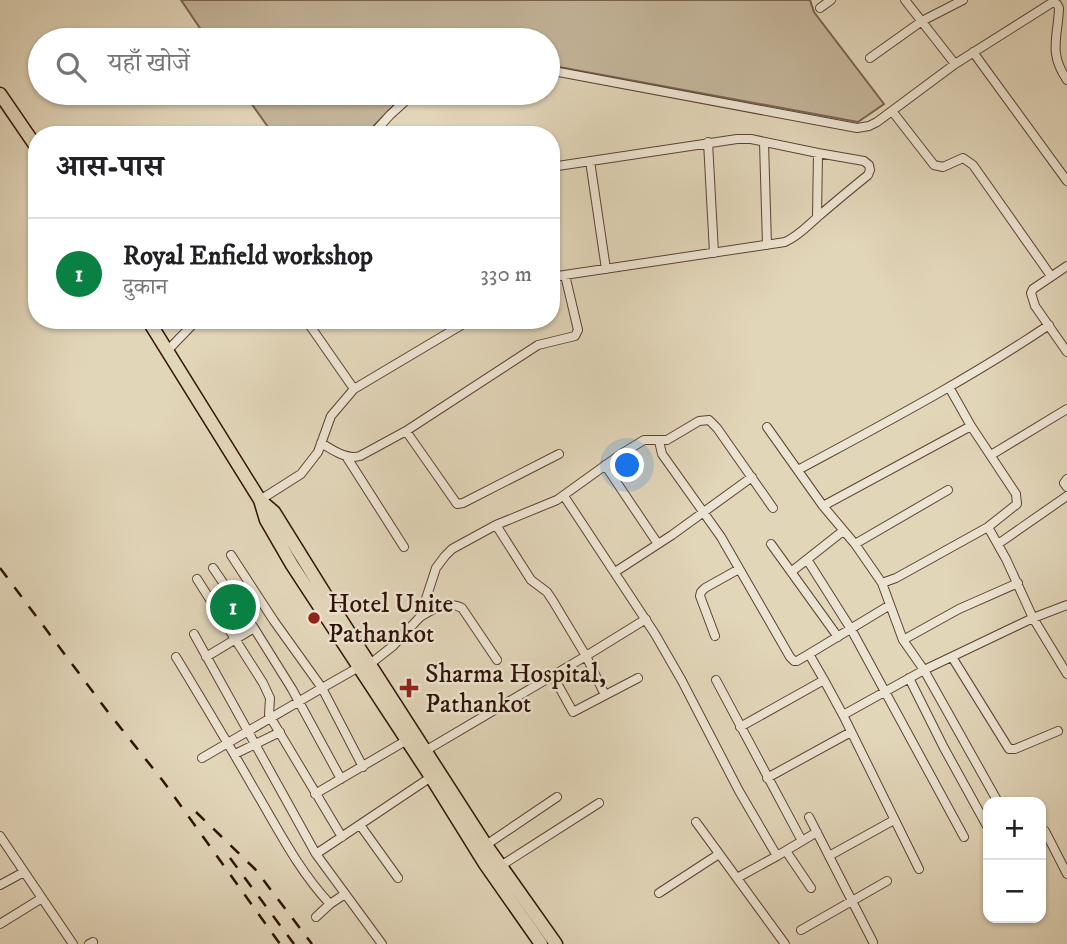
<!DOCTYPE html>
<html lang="hi">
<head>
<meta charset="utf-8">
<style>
	body { margin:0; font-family:"IM FELL DW Pica","Noto Serif Devanagari",serif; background:#f6f6f6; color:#202124 }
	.controls { position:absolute; right:21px; bottom:21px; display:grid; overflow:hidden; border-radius:14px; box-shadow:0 2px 5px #0004 }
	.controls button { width:63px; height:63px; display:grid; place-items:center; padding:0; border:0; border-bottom:2px solid #e0e0e0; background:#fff; color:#202124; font:35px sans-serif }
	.you { position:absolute; left:628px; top:466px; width:24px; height:24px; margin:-18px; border:5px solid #fff; border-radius:50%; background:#1a73e8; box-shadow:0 0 0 10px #1a73e833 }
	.badge { display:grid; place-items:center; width:46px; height:46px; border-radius:50%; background:#0b8043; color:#fff; font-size:23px; font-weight:700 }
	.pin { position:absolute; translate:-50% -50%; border:4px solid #fff; box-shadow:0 2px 7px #0006 }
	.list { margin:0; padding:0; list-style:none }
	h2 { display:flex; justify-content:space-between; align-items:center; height:91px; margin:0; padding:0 28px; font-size:30px }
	h2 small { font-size:23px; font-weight:400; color:#757577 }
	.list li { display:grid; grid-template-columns:46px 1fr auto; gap:21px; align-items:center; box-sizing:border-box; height:112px; padding:0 28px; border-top:2px solid #e0e0e0 }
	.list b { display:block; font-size:26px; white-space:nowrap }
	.list p { margin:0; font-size:23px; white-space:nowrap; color:#757577 }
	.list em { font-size:23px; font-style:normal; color:#757577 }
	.icon { flex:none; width:38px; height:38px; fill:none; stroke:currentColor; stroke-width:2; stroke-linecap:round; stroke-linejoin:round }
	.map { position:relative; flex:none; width:1067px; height:944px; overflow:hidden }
	.search { position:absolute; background:#fff; box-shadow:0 2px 5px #0004; left:28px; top:28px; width:532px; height:77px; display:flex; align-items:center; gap:18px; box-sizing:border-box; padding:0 24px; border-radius:38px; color:#757577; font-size:26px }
	.panel { position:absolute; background:#fff; box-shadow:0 2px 5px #0004; left:28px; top:126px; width:532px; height:203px; border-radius:28px }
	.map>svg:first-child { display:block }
	.green { fill:#c4b59a; stroke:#7a6350; stroke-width:2 }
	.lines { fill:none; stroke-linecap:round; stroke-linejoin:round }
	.minor-casing { stroke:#5c4232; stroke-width:10 }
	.primary-casing { stroke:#2f1105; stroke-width:15 }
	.minor { stroke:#ece4d2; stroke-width:8 }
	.primary { stroke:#e2d6b9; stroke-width:12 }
	.rail { stroke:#2f1105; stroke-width:2.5; stroke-dasharray:12 12; stroke-linecap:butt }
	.poi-dot { fill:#8f2418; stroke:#ece4d2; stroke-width:2.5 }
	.labels { text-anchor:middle; stroke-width:5; stroke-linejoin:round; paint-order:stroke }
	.poi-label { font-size:26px; fill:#2f1105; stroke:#ece4d2; text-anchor:start }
</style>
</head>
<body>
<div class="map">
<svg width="1067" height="944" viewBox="0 0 1067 944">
	<rect width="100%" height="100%" fill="#e2d6b9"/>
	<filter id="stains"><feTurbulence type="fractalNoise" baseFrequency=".00286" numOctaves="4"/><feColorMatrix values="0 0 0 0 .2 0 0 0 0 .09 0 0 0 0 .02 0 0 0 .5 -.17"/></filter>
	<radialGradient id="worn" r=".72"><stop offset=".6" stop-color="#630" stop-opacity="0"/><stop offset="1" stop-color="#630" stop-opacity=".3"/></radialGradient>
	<!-- green -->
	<path class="green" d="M181 0H810L814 12 884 104 858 122 548 65V40H208Z
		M244 93H406L365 135H259L268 127Z"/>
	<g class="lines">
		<!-- minor casing -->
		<g class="minor-casing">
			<path id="minor" d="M905 0 955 64
				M820 8 831 0
				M973 52 1067 181
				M870 58 922 21 963 0
				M548 70 857 128 869 126 877 122 955 64 1053 2 1057 4 1059 8C1058 38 1048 52 1067 80
				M892 111 934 165 943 167 963 158 973 165 1051 276
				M372 135 390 115 414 93
				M708 142 714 253
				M764 142 767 245
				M590 161 606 269
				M551 167 737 139H751L818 153 864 161 869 165 870 170 868 175C852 188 836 201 820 215 808 225 800 235 785 242L551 277
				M817 217 818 153
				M1067 266 1033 289 1031 293 1035 306 1067 352
				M306 320 354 389
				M168 350 197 320
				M767 427 823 506 855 544 882 583 903 640 924 670 998 802
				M406 431 457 504 463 503 559 454
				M659 441 662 454 721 537 790 657 794 661H797L809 654
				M321 443C333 450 346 460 360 456L406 431 538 345 575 336 578 330 565 275
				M991 455 1067 409
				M346 456 404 547
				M605 465 658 544
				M798 470C883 424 969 379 1049 325
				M1067 479 1064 483 1067 487
				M564 496 655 634 682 681 739 791 777 856 817 832
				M260 500 301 474 318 452 331 416 354 389 470 320
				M823 506 971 426
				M496 525 531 580 547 592 553 601 586 656 605 695
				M988 527 1006 559 1033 618 1067 674
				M771 544 838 637
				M855 544 948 490
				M998 544 1067 496
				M231 555 274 621 322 688 363 767
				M808 561 851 629 964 837
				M213 568 254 628 292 689 341 779
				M615 572 672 535 752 477
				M791 572 843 531
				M197 579 263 683 270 698 269 715 342 837
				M882 583 896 578 988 527 1017 504 1016 494 971 426 949 387
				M420 617C433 609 448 600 462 608L497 660
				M194 634 316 854 382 944
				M715 636 700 596 701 592 705 588 739 569
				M903 640 959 609 1018 583
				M176 657C202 700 228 743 253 787 277 827 298 870 330 904
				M206 657 254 628
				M952 657 1009 749H1015L1058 731
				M553 676 573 712 638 678
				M909 678 944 748 987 826
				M716 680 802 841
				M824 680 809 654 890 605
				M843 715 924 670 1033 618 1067 605
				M740 727 824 680 843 715 919 869
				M425 751 586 656 646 619
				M235 754 280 732
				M202 758 322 688 359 667 370 664 393 646 420 617 436 568 445 556 452 549 496 525 557 500 621 454 644 440H667L699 421 709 420 717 428 773 508
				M767 778 851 732
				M315 794 407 740
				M809 817 873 942
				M696 822 785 944
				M360 825 398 878
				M1045 831 1067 874
				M0 836 73 944
				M486 845 557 797
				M786 851 811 888
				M316 854 431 777
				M829 856 894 820
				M502 865 599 803
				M737 878 777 856
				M0 885 24 872
				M659 893 719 854
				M316 917 330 904 345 894
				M0 924 42 898
				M801 930 887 881
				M89 944 93 942"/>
		</g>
		<!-- primary casing -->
		<g class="primary-casing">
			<path id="primary" d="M0 94 37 148
				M148 320 260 500 266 520 292 565 431 777 485 864 541 944
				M260 500 274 512 338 615 486 845 556 944"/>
		</g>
		<!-- minor -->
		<use href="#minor" class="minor"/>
		<!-- primary -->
		<use href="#primary" class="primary"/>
		<!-- rail -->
		<path class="rail" d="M0 568 108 712 163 781 280 944
			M196 812 255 869 312 944
			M230 858 294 944"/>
	</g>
	<!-- markers -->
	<g class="poi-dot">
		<circle cx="314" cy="618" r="7"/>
		<path d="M405.5 677.5h7v7h7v7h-7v7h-7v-7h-7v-7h7z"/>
	</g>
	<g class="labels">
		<!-- poi labels -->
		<g class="poi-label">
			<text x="328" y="612">Hotel Unite<tspan x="328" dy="30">Pathankot</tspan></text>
			<text x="425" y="682">Sharma Hospital,<tspan x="425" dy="30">Pathankot</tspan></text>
		</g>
	</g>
	<rect width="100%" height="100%" filter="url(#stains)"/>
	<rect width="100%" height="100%" fill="url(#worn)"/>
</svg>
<div class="controls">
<button>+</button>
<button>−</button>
</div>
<div class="you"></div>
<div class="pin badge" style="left:233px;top:607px">1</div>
<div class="search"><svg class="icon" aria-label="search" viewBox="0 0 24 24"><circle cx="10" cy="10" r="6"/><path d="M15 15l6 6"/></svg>यहाँ खोजें</div>
<section class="panel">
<h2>आस-पास<small></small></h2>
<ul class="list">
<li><span class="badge">1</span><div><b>Royal Enfield workshop</b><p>दुकान</p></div><em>330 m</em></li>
</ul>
</section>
</div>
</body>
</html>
